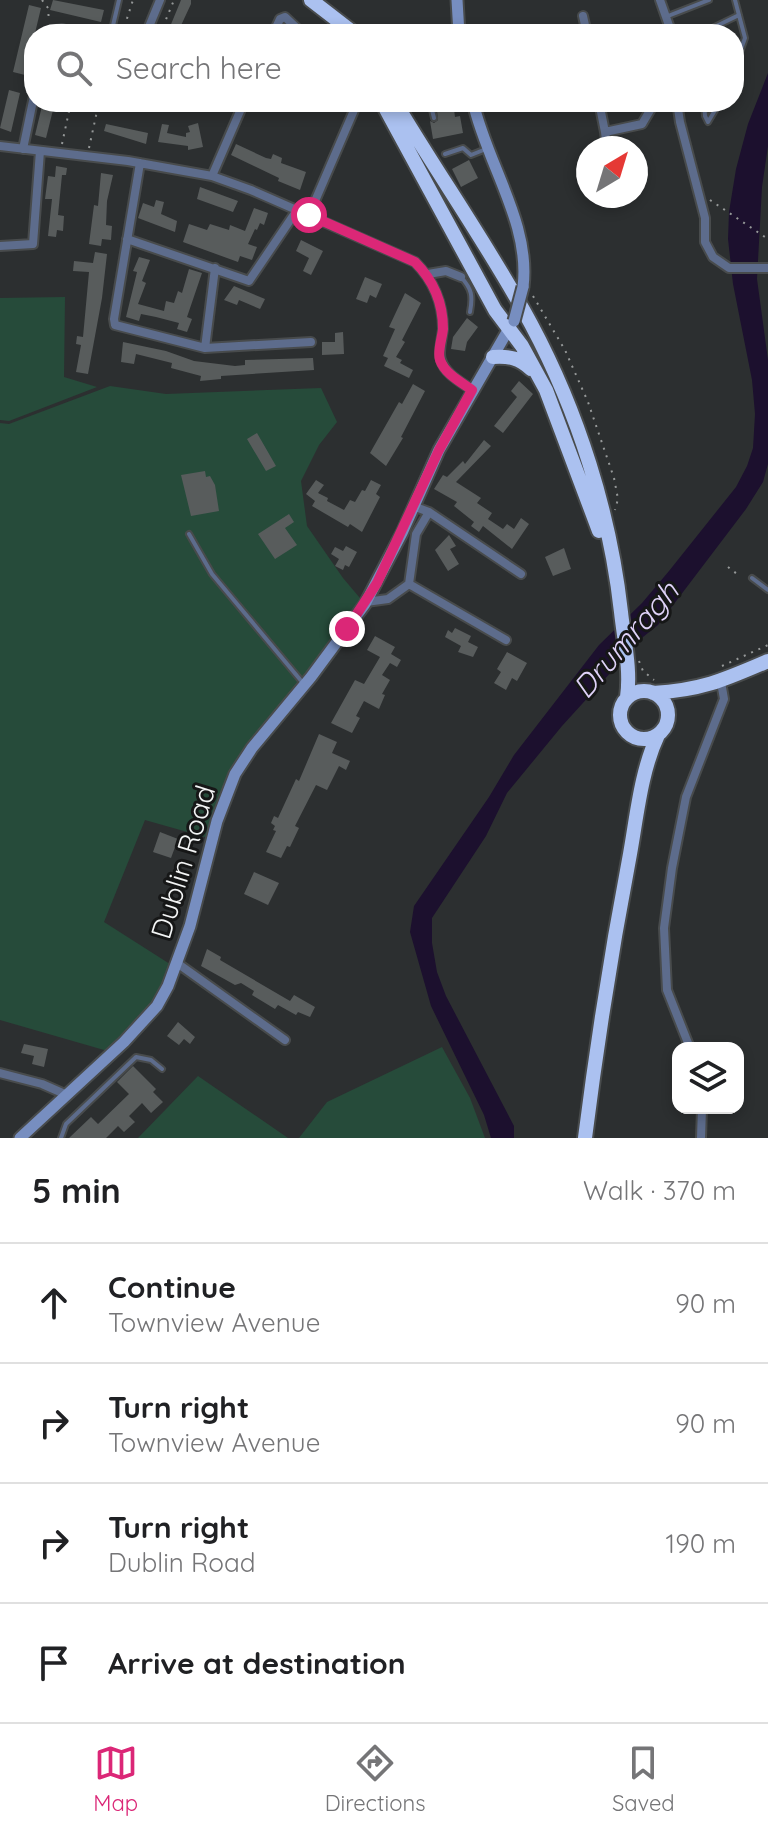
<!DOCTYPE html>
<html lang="en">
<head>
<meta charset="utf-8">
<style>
	body { margin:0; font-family:Quicksand,sans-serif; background:#f2f2f2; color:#202124 }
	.controls { position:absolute; right:24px; bottom:24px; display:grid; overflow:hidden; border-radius:16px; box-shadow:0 4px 12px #0003 }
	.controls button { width:72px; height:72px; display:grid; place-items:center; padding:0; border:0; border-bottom:2px solid #e0e0e0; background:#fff; color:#202124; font:40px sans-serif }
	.compass { position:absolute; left:576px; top:136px; width:72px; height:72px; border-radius:50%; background:#fff; box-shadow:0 4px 12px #0003; rotate:38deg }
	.stop { position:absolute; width:24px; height:24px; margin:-18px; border:6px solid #db2777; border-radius:50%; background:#fff }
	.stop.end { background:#db2777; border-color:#fff; box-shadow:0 2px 8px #0008 }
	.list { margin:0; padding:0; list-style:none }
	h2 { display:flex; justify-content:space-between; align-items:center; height:104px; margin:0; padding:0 32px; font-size:34px }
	h2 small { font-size:26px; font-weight:400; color:#757577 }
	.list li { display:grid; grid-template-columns:52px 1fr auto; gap:24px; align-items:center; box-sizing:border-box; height:120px; padding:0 32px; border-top:2px solid #e0e0e0 }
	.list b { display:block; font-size:30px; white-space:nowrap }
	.list p { margin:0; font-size:26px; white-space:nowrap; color:#757577 }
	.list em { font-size:26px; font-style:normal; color:#757577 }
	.icon { flex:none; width:44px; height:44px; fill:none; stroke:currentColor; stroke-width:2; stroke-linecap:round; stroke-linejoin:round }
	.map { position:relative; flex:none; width:768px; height:1138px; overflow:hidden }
	.search { position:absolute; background:#fff; box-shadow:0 4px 12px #0003; left:24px; right:24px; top:24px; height:88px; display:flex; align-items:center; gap:20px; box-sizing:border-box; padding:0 28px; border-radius:32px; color:#757577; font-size:30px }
	.sheet { height:584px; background:#fff }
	nav { display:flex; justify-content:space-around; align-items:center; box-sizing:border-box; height:112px; border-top:2px solid #e0e0e0; background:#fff; font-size:22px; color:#757577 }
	nav a { display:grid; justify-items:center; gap:4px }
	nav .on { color:#db2777 }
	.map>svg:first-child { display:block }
	.green { fill:#264b3a }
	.water { fill:#1c102e }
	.building { fill:#585c5c }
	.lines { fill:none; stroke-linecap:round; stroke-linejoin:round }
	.lane-casing { stroke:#484b4c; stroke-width:8 }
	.street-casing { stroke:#484b4c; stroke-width:12 }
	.secondary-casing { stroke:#484b4c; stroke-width:15 }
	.highway-casing { stroke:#484b4c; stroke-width:18 }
	.path { stroke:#969999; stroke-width:2; stroke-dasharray:2 6; stroke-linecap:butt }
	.lane { stroke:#5d6c8c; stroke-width:4 }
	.street { stroke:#5d6c8c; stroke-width:8 }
	.secondary { stroke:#778ec0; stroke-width:11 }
	.highway { stroke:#abc1f0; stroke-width:14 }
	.secondary-bridge-casing { stroke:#484b4c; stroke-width:15; stroke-linecap:butt }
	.secondary-bridge { stroke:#778ec0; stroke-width:11 }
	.route { stroke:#db2777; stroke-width:10 }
	.labels { text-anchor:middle; stroke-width:6; stroke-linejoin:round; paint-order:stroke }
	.street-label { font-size:28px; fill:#f3f5f5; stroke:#161717 }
	.water-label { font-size:30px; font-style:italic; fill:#dfd2f8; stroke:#161717 }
</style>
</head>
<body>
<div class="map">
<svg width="768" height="1138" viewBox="0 0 768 1138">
	<rect width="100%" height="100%" fill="#2c2f30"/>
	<!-- green -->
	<path class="green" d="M65 297 64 377 97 387 9 421 0 420V298Z
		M110 386 166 394 321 388 337 422 319 445 301 481 307 526 343 578 365 604 252 748 212 839 145 820 104 922 173 966 168 986 111 1052 0 1020V423L9 424Z
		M442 1047 470 1098 485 1138H299L327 1102Z
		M198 1076 288 1138H138Z"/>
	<!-- water -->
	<path class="water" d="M768 73V146L762 187 757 279 768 360V464L763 482 746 509 658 625 643 637 562 726 507 793 486 836 432 918V943L437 972 446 996 514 1126V1138H491L484 1115 431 1006 410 932 414 906 489 797 514 755 599 645 642 603 669 571 736 487 747 466 753 448 755 414 752 380 733 284 728 239 729 212 736 169 748 124Z"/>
	<!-- building -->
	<path class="building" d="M53 0 104 10 101 22 50 10Z
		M181 0H191V4L177 34H167Z
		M29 5 41 8 25 75 13 72Z
		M9 90 20 93 11 132 0 128Z
		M43 102H55L46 138 35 135Z
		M436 102H453L455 117 460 116 463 133 433 139 430 121 434 123 438 120Z
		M198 123 203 147 188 150V146L158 142 162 124 169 125 167 133 186 137V133L190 132 188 126Z
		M106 124 148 133 146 144 104 131Z
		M236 144 266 158 271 159 273 154 282 158 281 163 306 172 300 190 278 181 279 178 231 155Z
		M469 160 478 178 461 187 452 169Z
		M56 166 67 168 66 175H62L58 215 64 216 63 231 57 230 56 237 48 236 52 199H45L48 176 55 177Z
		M101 173 113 175 107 201 106 225 112 226 111 240 102 239 101 246 89 244 94 205 98 206Z
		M200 187 238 201 233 212 197 199Z
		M156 200 164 202 161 214 177 221 175 232 138 218 143 203 154 207Z
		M254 208 268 213 264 225 260 223 257 230 255 229 248 244 257 247 252 260 240 256 238 262 183 242 189 224 207 230 210 224 229 230 230 225 245 231Z
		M301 240 323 251 311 275 303 271 309 258 296 251Z
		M95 252 107 254 102 298 88 374 76 372 81 345 76 344 77 336 83 337 89 272 73 271 74 261 93 263Z
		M139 257 150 260 142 281 146 283 138 304 164 311 166 301 174 303 178 291 182 293 189 269 202 273 187 317 192 319 187 332 177 329 179 323 156 317 141 314 139 321 126 317 137 272 133 271Z
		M365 277 382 284 376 298 370 295 367 303 356 299Z
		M234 286 265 299 260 309 239 300 237 305 224 300Z
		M405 293 421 303 402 340 405 342 396 357 402 360 400 363 413 370 409 378 384 366 388 358 383 356 395 329 389 327Z
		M467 318 478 327 467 342 465 351 451 349 453 337Z
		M343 332 344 354 322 355V342H335V333Z
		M123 342 166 351 194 361 235 366 245 365V360L313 358 314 370 221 376V379L200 381 201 376 171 368 172 363 136 354 134 364 121 362Z
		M519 381 533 394 503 433 494 426 517 397 511 391Z
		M413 384 425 391 401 437 403 438 386 466 370 453 399 402 402 404Z
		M257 433 276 466 266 471 247 439Z
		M484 440 491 446 456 482 481 498 477 503 492 513 488 519 503 529 507 524 514 529 521 518 529 524 512 549 483 526 479 532 471 526 474 522 454 506 457 502 434 489 443 475 447 477 463 461 465 464Z
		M205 471 206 477 210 476 215 485 219 511 191 516 181 475Z
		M316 480 324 485 318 493 328 498 327 501 344 510 350 500 355 502 362 490 365 491 371 480 381 485 376 494 380 497 362 532 350 524 348 527 312 506 315 501 306 494Z
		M289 514 294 522 285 528 297 545 275 559 258 534Z
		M449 535 456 546 450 549 459 564 448 571 435 550Z
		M346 546 357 552 349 567 345 565 343 570 335 566 339 559 331 554 335 547 343 551Z
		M564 548 571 569 553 576 545 557Z
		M455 628 471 636 468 642 478 647 473 657 458 652 461 646 445 637 448 630 452 633Z
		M375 636 395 647 391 654 401 660 397 667 390 663 382 675 390 680 382 694 385 695 379 709 364 701 356 716 360 718 352 733 331 723 355 680 364 684 380 657 367 650Z
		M507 652 527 663 517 681 512 678 506 690 494 683 501 672 497 669Z
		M319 734 337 742 332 753 350 761 346 770 339 766 327 790 316 785 295 826 299 828 290 847 287 846 281 858 266 852 276 831 273 830 275 826 271 823 274 816 278 818 296 779 299 781Z
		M160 832 178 839 171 858 153 852Z
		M254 872 279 883 268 905 244 894Z
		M207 949 221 957 220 960 290 1001 294 995 315 1007 310 1017 298 1012 296 1015 278 1005 275 1009 252 995 254 991 241 983 235 985 201 966Z
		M178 1022 195 1037 190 1044 184 1039 179 1045 167 1036Z
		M24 1044 48 1049 44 1067 32 1064 34 1056 21 1053Z
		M133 1066 156 1089 153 1092 163 1102 151 1113 142 1103 129 1116 135 1122 124 1132 118 1126 106 1138H69L91 1117 98 1124 129 1094 117 1082Z"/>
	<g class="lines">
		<!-- lane casing -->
		<g class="lane-casing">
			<path id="lane" d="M668 16 709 0
				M111 34 119 0
				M700 34 739 15
				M734 68 745 38 735 0
				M430 102 434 118
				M704 102 705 116 708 122 720 102
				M445 154 463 148 471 155 486 149
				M461 277C472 289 473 296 470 312
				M189 534 212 574 303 683
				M752 578 768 590
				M61 1138 66 1124 136 1057 151 1060 162 1069"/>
		</g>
		<!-- street casing -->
		<g class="street-casing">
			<path id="street" d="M660 0 672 34
				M583 16 587 34
				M49 34 51 31 62 29 78 34
				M146 34 160 0
				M273 34 280 19 285 17 303 34
				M599 102 605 132 642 124 655 102
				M677 102 680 122 705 218V242L713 257 729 268H768
				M605 132 607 148
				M0 146 128 161 212 176 251 190 415 262C434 281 443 302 443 329 442 339 438 352 441 360 445 374 461 382 472 390
				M23 149 34 96
				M140 163 114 319 115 325 205 348 311 342
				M212 176 244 102
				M309 215 355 108V102
				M127 239 249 281 297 210
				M0 246 33 244 40 151
				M428 274 446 271 461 277
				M205 348 215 268
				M413 506 429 512 521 574
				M409 584 416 534 429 512
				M366 602 388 599 409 584 506 640
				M177 963 285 1040
				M690 1048 667 990 664 928 672 868 686 797 724 699 721 682
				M0 1073 42 1084 67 1095
				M701 1138 702 1108"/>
		</g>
		<!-- secondary casing -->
		<g class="secondary-casing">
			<path id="secondary" d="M457 0 459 34
				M473 102C487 164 531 224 523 287
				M20 1138 124 1042 157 1006 168 986 190 926 217 821 235 774 252 748 311 677 365 604 402 533 439 450 511 325"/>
		</g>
		<!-- highway casing -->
		<g class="highway-casing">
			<path id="highway" d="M311 0 355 34
				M382 102 495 310 522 346 546 390 599 531
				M395 102C439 176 490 248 531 324 578 412 610 513 621 612 624 640 631 670 627 697
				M493 357C510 356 519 358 531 369
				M620 715a24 24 0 1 1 48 0a24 24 0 1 1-48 0Z
				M653 693C702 690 724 680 768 661
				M585 1138C597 1043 612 948 630 854 637 815 641 771 658 735"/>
		</g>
		<!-- path -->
		<path class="path" d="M42 0 48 8 49 22
			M122 34 133 0
			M160 34 174 0
			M128 102 131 105 132 102
			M62 144 71 102
			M89 148 99 102
			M710 200 768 239
			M533 296 565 350 588 402 614 478 618 499 615 510
			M728 567 737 574
			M639 661 643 671 654 680
			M722 666 768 645"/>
		<!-- lane -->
		<use href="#lane" class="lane"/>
		<!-- street -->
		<use href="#street" class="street"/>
		<!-- secondary -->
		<use href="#secondary" class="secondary"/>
		<!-- highway -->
		<use href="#highway" class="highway"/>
		<!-- secondary-bridge casing -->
		<g class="secondary-bridge-casing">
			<path id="secondary-bridge" d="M514 321 523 287"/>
		</g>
		<!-- secondary-bridge -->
		<use href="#secondary-bridge" class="secondary-bridge"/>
	</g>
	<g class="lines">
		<!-- route -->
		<path class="route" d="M309 215 415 262C434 281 443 302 443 329 442 339 437 352 440 360 445 374 461 382 472 390L439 450 377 583 347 629"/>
	</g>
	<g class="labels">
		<!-- street labels -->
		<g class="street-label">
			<text transform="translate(183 862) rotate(-73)" y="10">Dublin Road</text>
		</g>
		<!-- water labels -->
		<g class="water-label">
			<text transform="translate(626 640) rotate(-49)" y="10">Drumragh</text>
		</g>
	</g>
</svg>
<div class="controls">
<button><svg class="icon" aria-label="layers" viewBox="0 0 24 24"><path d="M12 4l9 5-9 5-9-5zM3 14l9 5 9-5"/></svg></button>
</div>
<svg class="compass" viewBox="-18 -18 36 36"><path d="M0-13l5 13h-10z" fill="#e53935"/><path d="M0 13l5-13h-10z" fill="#757577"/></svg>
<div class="stop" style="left:309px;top:215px"></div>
<div class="stop end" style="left:347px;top:629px"></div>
<div class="search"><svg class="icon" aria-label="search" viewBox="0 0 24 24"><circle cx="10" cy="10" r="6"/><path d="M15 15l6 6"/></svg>Search here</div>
</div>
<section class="sheet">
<h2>5 min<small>Walk · 370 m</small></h2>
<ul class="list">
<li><svg class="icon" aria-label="ahead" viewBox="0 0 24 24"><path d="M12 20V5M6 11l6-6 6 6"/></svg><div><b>Continue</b><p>Townview Avenue</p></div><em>90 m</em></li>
<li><svg class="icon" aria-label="right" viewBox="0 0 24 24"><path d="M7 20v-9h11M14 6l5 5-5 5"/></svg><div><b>Turn right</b><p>Townview Avenue</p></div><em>90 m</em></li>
<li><svg class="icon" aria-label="right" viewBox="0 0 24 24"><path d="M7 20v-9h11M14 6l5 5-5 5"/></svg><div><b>Turn right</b><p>Dublin Road</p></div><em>190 m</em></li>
<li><svg class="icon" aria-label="arrive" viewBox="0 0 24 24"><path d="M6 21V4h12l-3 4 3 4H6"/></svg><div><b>Arrive at destination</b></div></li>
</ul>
</section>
<nav>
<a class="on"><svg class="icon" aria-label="map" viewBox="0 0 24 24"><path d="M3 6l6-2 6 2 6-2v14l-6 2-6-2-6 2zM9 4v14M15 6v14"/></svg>Map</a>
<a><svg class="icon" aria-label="directions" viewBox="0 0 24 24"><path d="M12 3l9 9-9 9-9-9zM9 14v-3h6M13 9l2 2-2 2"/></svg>Directions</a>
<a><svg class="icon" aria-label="saved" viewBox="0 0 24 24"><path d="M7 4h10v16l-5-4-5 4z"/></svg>Saved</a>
</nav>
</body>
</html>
